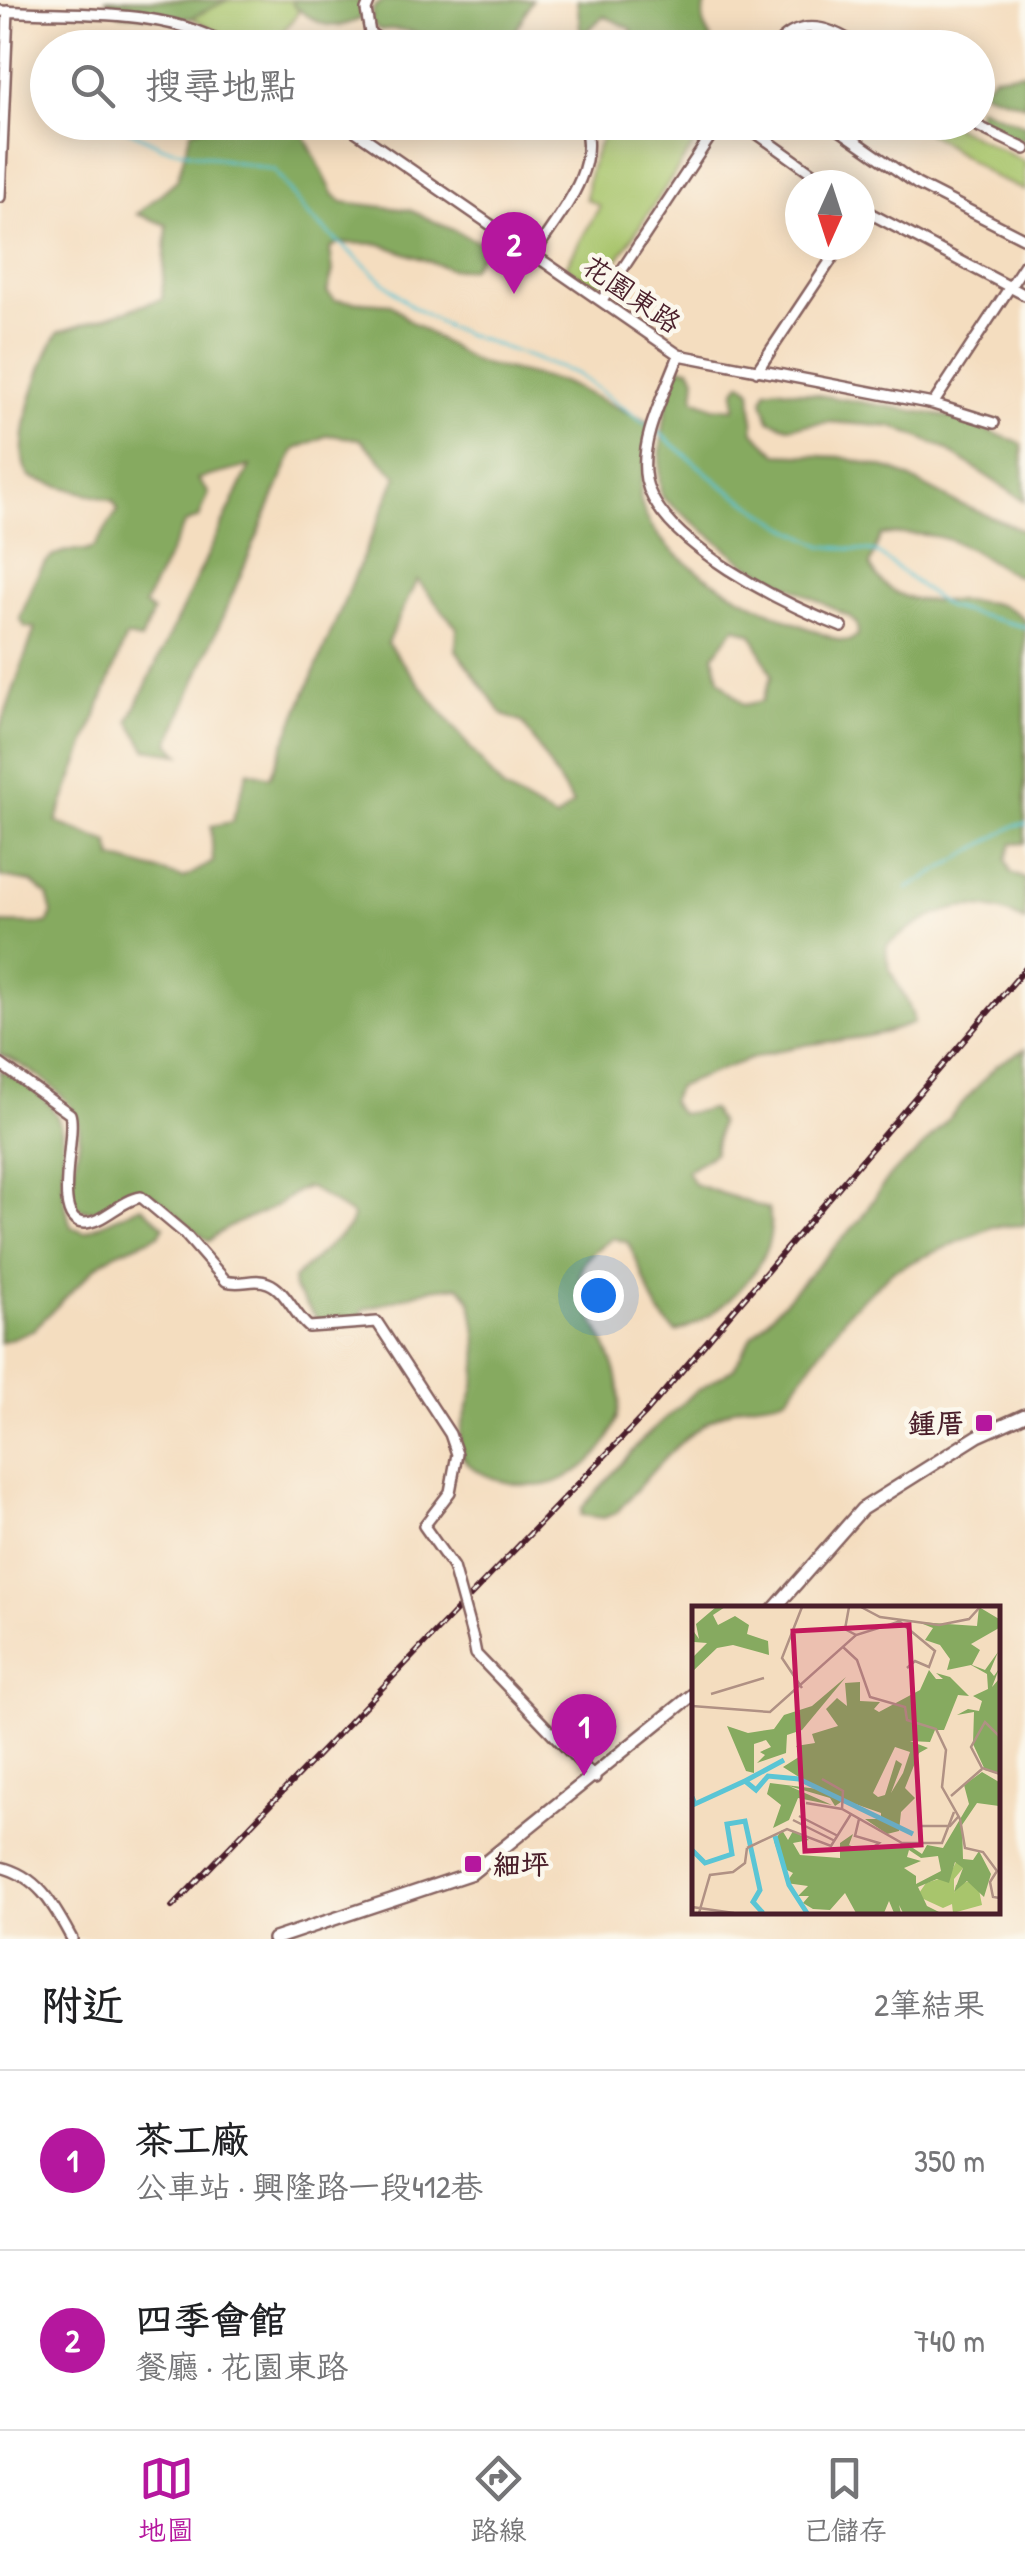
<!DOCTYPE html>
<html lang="zh-TW">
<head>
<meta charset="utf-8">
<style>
	body { margin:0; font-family:"Patrick Hand","LXGW WenKai TC",sans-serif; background:#f2f2f2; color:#202124 }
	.compass { position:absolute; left:785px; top:170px; width:90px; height:90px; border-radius:50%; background:#fff; box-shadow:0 5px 25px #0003; rotate:183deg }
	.you { position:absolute; left:598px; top:1295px; width:35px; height:35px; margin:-25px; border:8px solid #fff; border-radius:50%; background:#1a73e8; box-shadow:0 0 0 15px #1a73e833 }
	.badge { display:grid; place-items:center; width:65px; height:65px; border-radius:50%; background:#b5179e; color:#fff; font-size:32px; font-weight:700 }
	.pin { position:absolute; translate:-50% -82px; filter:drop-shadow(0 2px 5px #0008) }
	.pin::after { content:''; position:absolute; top:52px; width:35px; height:30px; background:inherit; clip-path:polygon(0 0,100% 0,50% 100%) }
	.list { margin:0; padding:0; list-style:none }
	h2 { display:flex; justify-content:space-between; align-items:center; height:130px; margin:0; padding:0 40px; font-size:42px }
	h2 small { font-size:32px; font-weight:400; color:#757577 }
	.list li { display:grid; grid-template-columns:65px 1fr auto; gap:30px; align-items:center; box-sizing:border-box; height:180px; padding:0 40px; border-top:2px solid #e0e0e0 }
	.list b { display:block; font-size:38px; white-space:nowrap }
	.list p { margin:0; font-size:32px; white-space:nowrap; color:#757577 }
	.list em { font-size:32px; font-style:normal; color:#757577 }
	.icon { flex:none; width:55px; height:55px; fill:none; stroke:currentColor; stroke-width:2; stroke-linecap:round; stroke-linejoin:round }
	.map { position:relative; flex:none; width:1025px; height:1939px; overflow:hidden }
	.search { position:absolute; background:#fff; box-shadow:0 5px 25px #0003; left:30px; right:30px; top:30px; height:110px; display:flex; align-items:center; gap:25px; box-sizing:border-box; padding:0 35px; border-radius:55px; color:#757577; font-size:38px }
	.sheet { height:490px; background:#fff }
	nav { display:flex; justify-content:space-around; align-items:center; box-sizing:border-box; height:140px; border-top:2px solid #e0e0e0; background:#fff; font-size:28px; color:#757577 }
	nav a { display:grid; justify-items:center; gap:5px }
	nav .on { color:#b5179e }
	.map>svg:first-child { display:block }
	.green { fill:#a8c56c; stroke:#79724c; stroke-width:2.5 }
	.forest { fill:#86aa60; stroke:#686446; stroke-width:2.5; fill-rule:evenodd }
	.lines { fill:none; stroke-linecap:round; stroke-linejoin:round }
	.stream { stroke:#5ac5d5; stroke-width:2.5 }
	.street-casing { stroke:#86625f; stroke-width:14 }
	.secondary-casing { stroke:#86625f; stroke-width:16 }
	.street { stroke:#fff; stroke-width:9 }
	.secondary { stroke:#fff; stroke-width:11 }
	.rail-casing { stroke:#4a1f2b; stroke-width:6 }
	.rail { stroke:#fbf7ec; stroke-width:2.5; stroke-dasharray:8; stroke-linecap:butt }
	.street-bridge-casing { stroke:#86625f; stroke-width:14; stroke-linecap:butt }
	.street-bridge { stroke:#fff; stroke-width:9 }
	.poi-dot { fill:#b5179e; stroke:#fbf7ec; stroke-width:4 }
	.labels { text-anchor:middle; stroke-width:9; stroke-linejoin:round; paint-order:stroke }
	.street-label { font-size:28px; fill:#4a1f2b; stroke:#fbf7ec }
	.poi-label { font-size:28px; font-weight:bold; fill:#4a1f2b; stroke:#fbf7ec; text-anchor:end }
	.inset-river { fill:none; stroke:#5ac5d5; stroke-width:5 }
	.inset-road { fill:none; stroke:#b09184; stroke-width:2.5 }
	.view { fill:#c2185b; fill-opacity:0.15; stroke:#c2185b; stroke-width:5 }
	.inset-edge { fill:none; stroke:#4a1f2b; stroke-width:5 }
</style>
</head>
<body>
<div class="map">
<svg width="1025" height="1939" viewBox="0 0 1025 1939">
	<rect width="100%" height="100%" fill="#fbf7ec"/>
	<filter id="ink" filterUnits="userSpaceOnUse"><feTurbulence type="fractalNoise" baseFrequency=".01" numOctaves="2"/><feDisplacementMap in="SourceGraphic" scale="20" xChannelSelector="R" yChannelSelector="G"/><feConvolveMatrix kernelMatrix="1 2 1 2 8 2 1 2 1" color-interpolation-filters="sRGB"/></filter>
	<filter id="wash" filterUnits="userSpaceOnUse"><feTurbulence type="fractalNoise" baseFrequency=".0048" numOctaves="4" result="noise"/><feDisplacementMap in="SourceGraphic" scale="40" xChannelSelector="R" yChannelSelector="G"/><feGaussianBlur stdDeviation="2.25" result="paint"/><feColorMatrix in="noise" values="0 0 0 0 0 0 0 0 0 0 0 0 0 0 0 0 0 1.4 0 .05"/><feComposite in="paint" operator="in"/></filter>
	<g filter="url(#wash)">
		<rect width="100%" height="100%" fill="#f4ddbf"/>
		<!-- green -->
		<path class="green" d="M165 0H298V13L270 47H247L192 18 150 10Z
			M613 122 708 123 603 282 592 286 566 266 600 206 586 199C588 172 596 143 613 122Z
			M914 123H948L1025 162V191L992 176Z"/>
		<!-- forest -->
		<path class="forest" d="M106 0H228L191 18 120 14Z
			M292 0H366L360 19C331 33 317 24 293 5Z
			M384 0H532L509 43C481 37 455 39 428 35 409 32 399 27 380 30L371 23 373 8Z
			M577 0H708C698 20 704 30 716 47H628L632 29 604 16 581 36Z
			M1025 72V105L984 92 982 87 994 76Z
			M978 107 1025 125V142L977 124Z
			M213 123H298L334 195 343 202 410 210 481 243V254L471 269H450L380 244 338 243 330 249 333 271 327 292 335 300 391 304 408 320 475 362 562 382 654 424C655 448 637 478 641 501 654 567 782 619 838 640L849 641 858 635 857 624 850 617 746 564 663 498C653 481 667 382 679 367L690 368 696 377 694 399 714 407 735 409V390L742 382 751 390 754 432 777 454 841 457 894 470 953 501 1025 531V577L1013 575C959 542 947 530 881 535L870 565C904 632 980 576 1025 620V843L1012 844 1006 859 1011 873 1025 879V921C970 893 935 910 887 945 882 973 910 994 914 1023 877 1038 843 1039 805 1045 760 1053 719 1070 677 1087L670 1101 680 1114 711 1109 719 1123 714 1153 687 1171 694 1184 768 1209C785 1258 720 1318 676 1332 651 1313 644 1269 627 1242L613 1238C601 1247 585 1255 581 1270 571 1310 635 1360 616 1421 609 1444 595 1461 574 1473 549 1489 529 1488 502 1481 438 1462 462 1434 474 1386 479 1366 478 1347 475 1326 472 1308 473 1298 459 1286L430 1289 362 1310V1320L320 1323 294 1289 293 1279 350 1226 353 1216 309 1187C293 1190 287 1200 274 1207 251 1220 229 1222 209 1241 188 1229 171 1204 151 1195 128 1185 106 1218 80 1209 57 1187 88 1147 77 1119 66 1091 26 1066 0 1054V923L47 924 52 914 47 895 31 882 0 877V729L35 628 25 627 20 618C36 582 39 544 86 551L95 546 118 510 113 501 31 478C7 457 41 356 59 332L162 299 167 225 137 214 177 180 191 131ZM328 435 360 439 397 476 270 777 248 771 232 822 211 826 213 862 184 878 113 858 109 843 56 822 126 637 141 640 153 612 144 605 185 523 199 518 209 493 198 479 250 466 129 721 146 749 180 754 169 743 294 450ZM417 580 457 628 456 650 503 715 523 723 573 804 556 819 503 789 387 643ZM735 627 752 634 772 675 762 701 744 705 719 679 714 655Z
			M777 388 956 418 1022 444 1025 501 942 447 894 427 829 422 788 427 769 420 763 400 766 390Z
			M1025 1049V1225L992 1227 894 1270 849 1311 788 1396C772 1404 758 1401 742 1406 688 1423 653 1471 617 1512L604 1518 581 1515 582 1508 642 1440 695 1392 734 1368 752 1336 860 1220 889 1176 917 1153 997 1065Z
			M0 1070C96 1116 47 1150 71 1227L85 1232 141 1206 164 1226 159 1235 116 1253 97 1266 33 1330 0 1343Z"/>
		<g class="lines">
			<!-- stream -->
			<path class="stream" d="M111 122 163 147 274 170 308 215 410 305 449 328 577 374 649 426
				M656 430 724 487 784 526 823 546 876 552 947 607 1025 627
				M907 889 1016 825 1025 824"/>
		</g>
	</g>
	<g filter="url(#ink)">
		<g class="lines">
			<!-- street casing -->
			<g class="street-casing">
				<path id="street" d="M370 0 366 10 370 33 385 43 463 36 495 48
					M0 11C76 16 165 6 232 48
					M774 48C800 15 832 27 861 48
					M342 122 679 355 933 404 994 423
					M741 122 829 185
					M828 122 917 184 1025 239
					M969 122 1025 149
					M0 197 8 11
					M860 208 1025 295
					M534 254C559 214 600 172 584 122
					M602 300 720 122
					M679 355C666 391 638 440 646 480 660 544 786 605 842 627
					M757 371 841 245
					M933 404 1025 264
					M0 1064 70 1114C77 1135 50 1222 84 1223 103 1223 121 1200 141 1197L184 1233 226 1281C241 1286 254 1277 268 1283 286 1290 294 1315 309 1327L377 1322 450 1434 457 1454 450 1492 424 1526 453 1567
					M473 1639 476 1654 595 1778
					M0 1867C39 1876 54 1906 72 1939"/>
			</g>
			<!-- secondary casing -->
			<g class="secondary-casing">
				<path id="secondary" d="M774 1609 862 1509 978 1436 1025 1415
					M274 1939 472 1873 695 1693"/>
			</g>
			<!-- street -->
			<use href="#street" class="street"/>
			<!-- secondary -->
			<use href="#secondary" class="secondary"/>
			<!-- rail casing -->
			<g class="rail-casing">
				<path id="rail" d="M172 1907 645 1414 1025 969"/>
			</g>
			<!-- rail -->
			<use href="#rail" class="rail"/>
			<!-- street-bridge casing -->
			<g class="street-bridge-casing">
				<path id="street-bridge" d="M453 1567 473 1639"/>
			</g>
			<!-- street-bridge -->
			<use href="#street-bridge" class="street-bridge"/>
		</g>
	</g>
	<!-- markers -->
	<g class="poi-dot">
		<rect x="974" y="1413" width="20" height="20" rx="5"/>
		<rect x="463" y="1854" width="20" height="20" rx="5"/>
	</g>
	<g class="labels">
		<!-- street labels -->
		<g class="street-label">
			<text transform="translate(632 294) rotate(35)" y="10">花園東路</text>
		</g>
		<!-- poi labels -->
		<g class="poi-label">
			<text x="964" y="1433">鍾厝</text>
			<text x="493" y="1874" text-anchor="start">細坪</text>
		</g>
	</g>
	<!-- overview -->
	<g transform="translate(692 1606)">
		<rect width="308" height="308" fill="#f4ddbf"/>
		<path d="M264 256 272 261 262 273V287L264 279 278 275 286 279 290 299 261 307 260 298 251 302 225 290 234 277 257 270Z" fill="#a8c56c"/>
		<path d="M24 1H33L21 9 26 19 43 10 57 19 55 28 76 35 77 49 41 39 25 42 0 66V52L15 37 2 36 0 23 7 33 4 18ZM287 1 307 13V22L279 38 288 44 280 59 293 64 306 46 298 65 302 70 307 63 300 81 307 73V168L293 164 281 138 282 106 265 109 276 103 287 105 290 95 281 90 296 83 295 68 279 59 255 64 258 53 248 39 233 34 241 22 226 16 285 20ZM237 64 244 73H251L244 67 258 71 277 90 266 89 252 124H243L238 136 218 135 236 142 227 147 213 182 223 192 209 206 207 225 195 228 173 213H189V207L152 194 143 200 138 192 97 180 140 199 106 192 97 214 81 222 89 199 75 188 78 177 126 183 91 161 110 149 104 140 123 137 120 128 146 120 134 103 145 92 155 100 153 77 168 76V95L188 96 182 103 187 106 228 84ZM203 141 218 146 211 167 199 187 210 158 204 154 193 189 186 191 181 187ZM154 71 110 124 95 129 94 147 65 157 73 149 68 146 79 141 74 134 62 138V167L54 165 35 120 56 127 82 123 92 109 120 100ZM290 166 307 176V200L285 197 270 219 271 253 281 254 287 245 299 268 292 291 275 275 262 286 271 262 263 256 257 277 245 273 226 281 235 300 249 307H211L207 299 209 307H202L197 295 192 307H164L153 287 138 304 121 303 111 297 117 290H106L116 280 94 277 101 267 91 262 82 235 90 224 96 234 101 225 117 234 101 237 108 249 148 252V237L161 228 157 239 164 242 215 238 230 248 235 239 251 242 277 198 272 179ZM217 244 229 252 246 250 249 265 224 278V270L212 262 229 255 215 251Z" fill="#86aa60" fill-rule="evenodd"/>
		<path class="inset-river" d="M53 175 92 154M0 191 3 198 53 175 64 184 76 170 107 173 221 228M83 230 97 279 115 307M0 244 13 257 40 248 35 218 53 215 68 284 61 296 71 307"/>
		<path class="inset-road" d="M157 1 153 23 164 29M169 1 188 11 247 19 277 13 288 1M208 16 243 45 237 61 223 55 215 62M151 41 165 54 178 91 213 101 215 114 244 123 254 144 250 181 268 213 273 242 291 246 305 265 298 276 301 291 308 292M110 82 90 52 110 1M19 88 72 72M0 100 78 106 164 29 209 15M308 131 293 116 279 141 290 162 308 168M130 173 151 185 150 203M259 190 290 163M114 197 150 203 210 237H250L262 206M107 210 146 230M167 213 163 230 187 237 177 244M101 214 143 235M228 220H258L266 211M55 242 95 223 139 240 159 208M0 301 42 307M7 307 18 269 41 266 53 257 55 242"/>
		<path class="view" d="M217 19 229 239 113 245 101 25Z"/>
		<rect width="308" height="308" class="inset-edge"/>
	</g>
</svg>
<svg class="compass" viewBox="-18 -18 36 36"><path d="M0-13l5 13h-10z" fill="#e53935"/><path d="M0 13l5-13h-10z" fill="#757577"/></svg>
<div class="you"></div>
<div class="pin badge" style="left:584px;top:1776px">1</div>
<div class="pin badge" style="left:514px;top:294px">2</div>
<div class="search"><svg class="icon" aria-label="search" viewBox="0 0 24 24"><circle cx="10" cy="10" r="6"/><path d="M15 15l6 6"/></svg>搜尋地點</div>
</div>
<section class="sheet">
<h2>附近<small>2筆結果</small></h2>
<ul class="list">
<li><span class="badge">1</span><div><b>茶工廠</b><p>公車站 · 興隆路一段412巷</p></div><em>350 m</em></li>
<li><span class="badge">2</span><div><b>四季會館</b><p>餐廳 · 花園東路</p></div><em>740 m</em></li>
</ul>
</section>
<nav>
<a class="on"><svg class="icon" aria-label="map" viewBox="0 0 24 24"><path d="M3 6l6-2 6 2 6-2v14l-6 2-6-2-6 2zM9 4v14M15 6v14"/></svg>地圖</a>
<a><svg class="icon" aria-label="directions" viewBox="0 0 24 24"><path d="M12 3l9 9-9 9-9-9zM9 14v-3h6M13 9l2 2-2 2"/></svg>路線</a>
<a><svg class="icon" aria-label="saved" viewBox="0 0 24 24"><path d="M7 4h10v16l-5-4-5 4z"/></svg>已儲存</a>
</nav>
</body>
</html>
